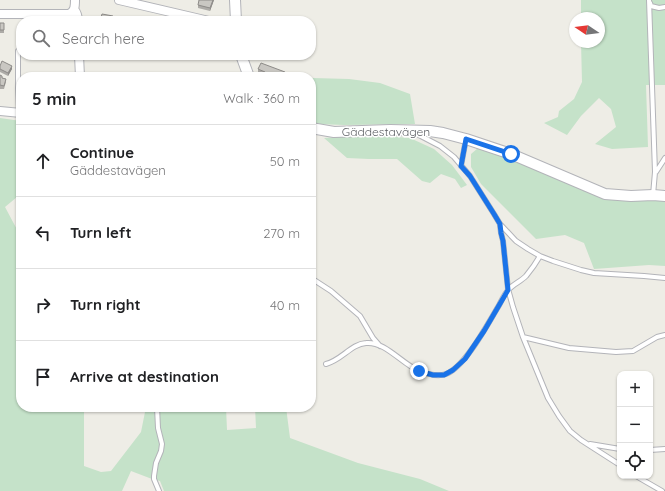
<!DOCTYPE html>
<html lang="en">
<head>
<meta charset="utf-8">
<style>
	body { margin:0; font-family:Quicksand,sans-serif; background:#f6f6f6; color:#202124 }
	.controls { position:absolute; right:12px; bottom:12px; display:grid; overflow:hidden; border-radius:8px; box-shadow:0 1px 3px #0004 }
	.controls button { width:36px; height:36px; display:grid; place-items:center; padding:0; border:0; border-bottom:1px solid #e0e0e0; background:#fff; color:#202124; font:20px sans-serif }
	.compass { position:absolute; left:569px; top:12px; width:36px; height:36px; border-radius:50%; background:#fff; box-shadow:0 1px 3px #0004; rotate:283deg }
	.stop { position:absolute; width:12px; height:12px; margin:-9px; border:3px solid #1a73e8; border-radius:50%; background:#fff }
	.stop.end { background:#1a73e8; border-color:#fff; box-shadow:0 1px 4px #0008 }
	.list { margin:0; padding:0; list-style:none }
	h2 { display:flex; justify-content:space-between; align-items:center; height:52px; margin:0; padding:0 16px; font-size:17px }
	h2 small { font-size:13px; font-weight:400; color:#757577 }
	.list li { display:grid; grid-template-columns:26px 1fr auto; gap:12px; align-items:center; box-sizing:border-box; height:72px; padding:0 16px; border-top:1px solid #e0e0e0 }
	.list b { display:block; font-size:15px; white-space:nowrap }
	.list p { margin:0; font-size:13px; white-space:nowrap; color:#757577 }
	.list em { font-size:13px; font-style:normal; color:#757577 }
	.icon { flex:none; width:22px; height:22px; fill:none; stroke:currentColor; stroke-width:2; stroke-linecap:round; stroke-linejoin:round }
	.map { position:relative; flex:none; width:665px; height:491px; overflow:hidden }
	.search { position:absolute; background:#fff; box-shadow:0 1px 3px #0004; left:16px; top:16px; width:300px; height:44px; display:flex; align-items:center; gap:10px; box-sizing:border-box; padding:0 14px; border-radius:16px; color:#757577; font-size:15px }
	.panel { position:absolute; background:#fff; box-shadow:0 1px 3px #0004; left:16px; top:72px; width:300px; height:340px; border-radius:16px }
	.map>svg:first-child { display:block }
	.green { fill:#c5e2c9 }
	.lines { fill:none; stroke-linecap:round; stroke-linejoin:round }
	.service-casing { stroke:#b3b4b9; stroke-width:6 }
	.minor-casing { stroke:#b3b4b9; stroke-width:10 }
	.tertiary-casing { stroke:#b3b4b9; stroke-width:12 }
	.service { stroke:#fff; stroke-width:4 }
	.minor { stroke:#fff; stroke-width:8 }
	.tertiary { stroke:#fff; stroke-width:10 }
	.wall { fill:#adaba7 }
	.shaded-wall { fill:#8d8b88 }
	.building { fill:#c9c7c2; stroke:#8d8b88 }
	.route { stroke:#1a73e8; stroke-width:5 }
	.labels { text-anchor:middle; stroke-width:3; stroke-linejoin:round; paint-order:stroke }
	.street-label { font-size:12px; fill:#5d5f64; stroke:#fff }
</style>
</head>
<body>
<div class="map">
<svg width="665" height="491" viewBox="0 0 665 491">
	<rect width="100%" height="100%" fill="#eeede6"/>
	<!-- green -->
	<path class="green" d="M581 0H665V85H646L648 147 612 149 595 144 616 127 611 109 599 98 581 116 567 135 544 123 558 117 559 111 574 99 582 82 581 42H599V18H581Z
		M313 78 349 79 380 83 410 94 415 124 344 125 317 124 311 121V79Z
		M0 118 21 121V197H17L5 207 21 237V407H84V466L101 472 111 471 141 432 146 407H226L227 430 256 428 255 407H286L290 438 358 463 420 479 449 491H164L160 481 152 479 131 471 122 491H0Z
		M373 135 410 138 434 149 452 165 467 185 461 188 455 179 441 174 430 183 422 181 397 159H369L347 158 324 138Z
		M478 148 513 160 580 188 665 199V266L649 265 594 269 584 243 565 235 536 239 481 184 471 167V154Z"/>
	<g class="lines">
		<!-- service casing -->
		<g class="service-casing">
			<path id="service" d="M649 0 655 172 653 195
				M650 3 651 6 659 8 665 7
				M18 51V88L19 113
				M417 134 440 146 454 157 470 176 494 214 500 224 516 241 528 249 540 256 553 261 581 270 594 273 644 276 665 278
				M461 166 466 139
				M656 172 665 158
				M500 225 501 233 503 241 508 289 513 307 523 337 548 398 559 416 570 431 581 440 620 465
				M311 278 331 291 360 316 373 338 380 346
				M523 337 569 348 616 352 633 351 657 337 665 335
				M326 364C342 360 351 344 366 343 385 341 402 364 419 371 427 374 438 377 446 374 465 367 487 325 498 307 501 302 504 294 509 289 514 284 521 281 526 276 531 270 536 263 540 256
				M157 407 158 428 162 444 161 451 156 463 154 476V479L159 491
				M590 444 620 449
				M650 450 665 449
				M636 476 662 491"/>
		</g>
		<!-- minor casing -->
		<g class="minor-casing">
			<path id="minor" d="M119 0 209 21
				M74 9C77 13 78 16 78 21
				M0 14H69C75 11 75 6 75 0
				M79 55 80 77
				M0 111 21 113"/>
		</g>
		<!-- tertiary casing -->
		<g class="tertiary-casing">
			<path id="tertiary" d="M235 0 236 21
				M241 55 249 77
				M311 128 334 132 390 130 430 131 443 133 466 139 511 154 605 194 631 196 653 195 665 196"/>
		</g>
		<!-- service -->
		<use href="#service" class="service"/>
		<!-- minor -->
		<use href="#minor" class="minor"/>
		<!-- tertiary -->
		<use href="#tertiary" class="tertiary"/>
	</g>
	<!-- wall -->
	<path class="wall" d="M214 0 210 11 198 8V5Z
		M0 23H4V33H0Z
		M0 66 12 69 8 76 0 72Z
		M258 69 285 77H264L258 74Z
		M0 75 6 82 4 89H0Z"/>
	<!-- shaded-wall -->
	<path class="shaded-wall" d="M213 0H214L210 11V8Z
		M12 66V69L8 76V73Z"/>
	<!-- building -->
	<path class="building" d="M199 0H213L210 8 198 5Z
		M102 14 113 16 112 21H100Z
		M0 23H4V30H0Z
		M2 61 12 66 8 73 0 69V66Z
		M261 63 285 72 284 77H278L275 76 274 77H270L264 75 265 72 258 69Z
		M0 75 2 76V78L6 79 4 86 0 85Z"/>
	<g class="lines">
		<!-- route -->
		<path class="route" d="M419 371 433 375H444L453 370 465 359 484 331 508 290 503 241 501 233 500 224 494 214 470 176 461 166 466 139 511 154"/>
	</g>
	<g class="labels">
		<!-- street labels -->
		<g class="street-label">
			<text x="386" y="136">Gäddestavägen</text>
		</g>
	</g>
</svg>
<div class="controls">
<button>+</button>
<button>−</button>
<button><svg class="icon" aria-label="locate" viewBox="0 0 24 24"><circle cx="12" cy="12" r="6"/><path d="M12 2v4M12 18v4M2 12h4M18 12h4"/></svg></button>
</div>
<svg class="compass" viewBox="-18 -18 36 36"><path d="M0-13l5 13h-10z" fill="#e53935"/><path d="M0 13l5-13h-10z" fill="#757577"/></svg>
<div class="stop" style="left:511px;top:154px"></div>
<div class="stop end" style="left:419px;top:371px"></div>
<div class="search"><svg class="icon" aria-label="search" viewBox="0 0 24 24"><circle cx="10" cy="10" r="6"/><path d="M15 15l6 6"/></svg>Search here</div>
<section class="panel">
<h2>5 min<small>Walk · 360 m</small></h2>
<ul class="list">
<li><svg class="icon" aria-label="ahead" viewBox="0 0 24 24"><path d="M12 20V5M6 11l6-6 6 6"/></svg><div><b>Continue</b><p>Gäddestavägen</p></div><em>50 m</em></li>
<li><svg class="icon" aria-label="left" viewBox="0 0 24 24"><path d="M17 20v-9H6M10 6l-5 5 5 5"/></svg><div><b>Turn left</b></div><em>270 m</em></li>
<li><svg class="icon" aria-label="right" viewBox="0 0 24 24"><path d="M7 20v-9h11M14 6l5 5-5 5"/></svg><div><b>Turn right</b></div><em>40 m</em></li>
<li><svg class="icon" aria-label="arrive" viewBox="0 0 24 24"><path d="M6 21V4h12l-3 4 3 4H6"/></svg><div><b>Arrive at destination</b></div></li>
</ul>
</section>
</div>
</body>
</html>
